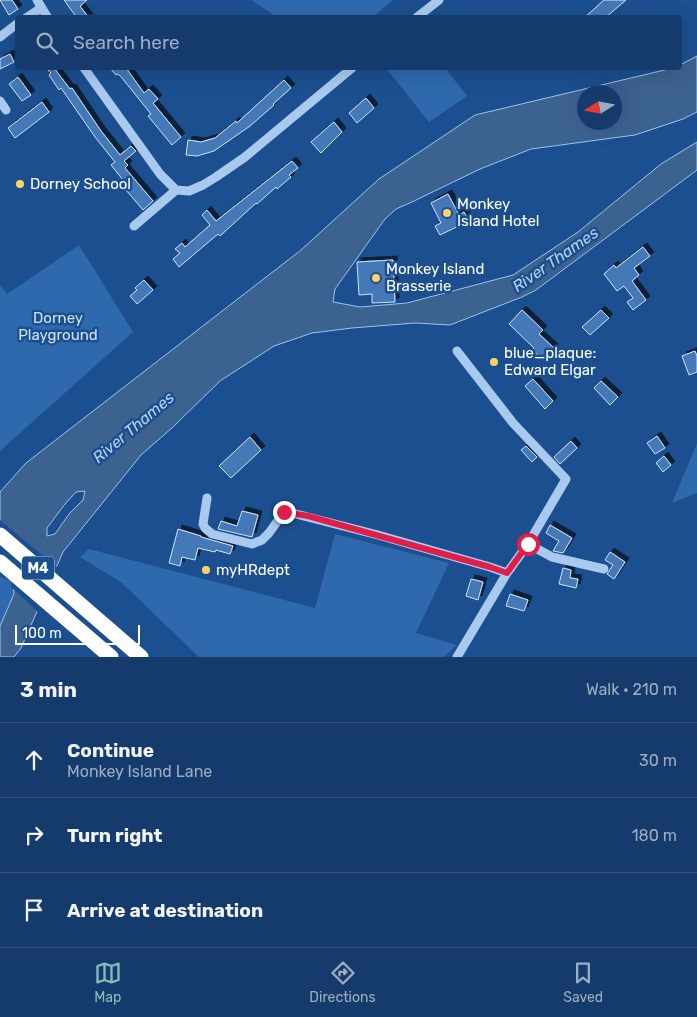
<!DOCTYPE html>
<html lang="en">
<head>
<meta charset="utf-8">
<style>
	body { margin:0; font-family:Rubik,sans-serif; background:#1d4271; color:#f1f3f6 }
	.compass { position:absolute; left:577px; top:85px; width:45px; height:45px; border-radius:50%; background:#143b6b; box-shadow:0 5px 20px #0002; rotate:259deg }
	.scale { position:absolute; left:15px; bottom:12px; width:125px; box-sizing:border-box; padding-left:5px; border:2px solid #fff; border-top:0; font-size:14px; line-height:18px; white-space:nowrap; color:#fff; -webkit-text-stroke:4px #1b4f8f; paint-order:stroke }
	.stop { position:absolute; width:15px; height:15px; margin:-11px; border:4px solid #e11d48; border-radius:50%; background:#fff }
	.stop.end { background:#e11d48; border-color:#fff; box-shadow:0 1px 5px #0008 }
	.list { margin:0; padding:0; list-style:none }
	h2 { display:flex; justify-content:space-between; align-items:center; height:65px; margin:0; padding:0 20px; font-size:21px }
	h2 small { font-size:16px; font-weight:400; color:#9dadc1 }
	.list li { display:grid; grid-template-columns:32px 1fr auto; gap:15px; align-items:center; box-sizing:border-box; height:75px; padding:0 20px; border-top:1px solid #33557e }
	.list b { display:block; font-size:19px; white-space:nowrap }
	.list p { margin:0; font-size:16px; white-space:nowrap; color:#9dadc1 }
	.list em { font-size:16px; font-style:normal; color:#9dadc1 }
	.icon { flex:none; width:28px; height:28px; fill:none; stroke:currentColor; stroke-width:2; stroke-linecap:round; stroke-linejoin:round }
	.map { position:relative; flex:none; width:697px; height:657px; overflow:hidden }
	.search { position:absolute; background:#143b6b; box-shadow:0 5px 20px #0002; left:15px; right:15px; top:15px; height:55px; display:flex; align-items:center; gap:12px; box-sizing:border-box; padding:0 18px; border-radius:5px; color:#9dadc1; font-size:19px }
	.sheet { height:290px; background:#143b6b }
	nav { display:flex; justify-content:space-around; align-items:center; box-sizing:border-box; height:70px; border-top:1px solid #33557e; background:#143b6b; font-size:14px; color:#9dadc1 }
	nav a { display:grid; justify-items:center; gap:2px }
	nav .on { color:#8bbbb9 }
	.map>svg:first-child { display:block }
	.green { fill:#2e69ad }
	.water { fill:#3c6290; stroke:#9cc4f0; fill-rule:evenodd }
	.pier { fill:#1b4f8f }
	.building { fill:#4478b7; stroke:#cfe3fa; filter:url(#shadow) }
	.lines { fill:none; stroke-linecap:round; stroke-linejoin:round }
	.minor { stroke:#a9c9ee; stroke-width:9 }
	.highway { stroke:#fff; stroke-width:15 }
	.route { stroke:#e11d48; stroke-width:6 }
	.poi-dot { fill:#ffd166; stroke:#1b4f8f; stroke-width:2 }
	.labels { text-anchor:middle; stroke-width:5; stroke-linejoin:round; paint-order:stroke }
	.shield { fill:#1b4f8f; stroke:#bbcadd; stroke-width:1 }
	.shield-label { font-size:14px; font-weight:bold; fill:#fff }
	.poi-label { font-size:15px; fill:#fff; stroke:#1b4f8f; text-anchor:start }
	.park-label { font-size:15px; fill:#cfe3fa; stroke:#1b4f8f }
	.water-label { font-size:16px; font-style:italic; fill:#b5d3f5; stroke:#1b4f8f }
</style>
</head>
<body>
<div class="map">
<svg width="697" height="657" viewBox="0 0 697 657">
	<defs>
		<filter id="shadow"><feDropShadow dx="4" dy="-4" stdDeviation="0" flood-color="#0009"/></filter>
	</defs>
	<rect width="100%" height="100%" fill="#1b4f8f"/>
	<!-- green -->
	<path class="green" d="M251 0H393L373 17H277Z
		M386 68H445L467 96 429 122Z
		M79 245 133 332 0 451V285L7 294Z
		M697 443V493L672 503Z
		M335 534 449 563 416 633 457 645 444 657H199L122 583 80 557 89 549 315 608Z
		M0 576 13 579 14 594 0 626Z"/>
	<!-- water -->
	<path class="water" d="M697 56V112L683 119 635 135 531 149 480 169 412 202 396 209 385 219 335 289 333 302 360 307 407 303 513 275 578 232 661 164 697 142V170L536 290 522 297 450 325 415 323 352 328 312 333 274 346 220 381 173 427 141 455 63 552 21 648 14 657H0V626L14 594 13 579 0 576V492L26 463 301 250 379 179 475 115 673 68H680V65ZM584 92H614V122H584ZM85 491 83 500 69 514 55 534 47 536V528L65 504 76 492Z"/>
	<!-- pier -->
	<path class="pier" d="M0 520 58 568 39 613 11 587V581L0 577Z"/>
	<!-- building -->
	<path class="building" d="M0 0H12L18 9 9 15Z
		M64 0H87L80 6 89 18H77Z
		M604 0H626L605 18H584Z
		M10 54 14 62 0 69V59Z
		M46 68H54L70 89 72 88 101 131 120 155 131 146 136 151 124 161 128 165 125 168 153 201 143 210 120 183 123 180 111 165 115 162 95 137 61 88 59 90 49 75 51 73Z
		M110 68H126L144 93 149 89 158 99 153 103 181 137 172 145 148 116 151 114 122 78 118 74 116 75Z
		M18 77 31 95 22 101 9 84Z
		M284 80 291 88 273 104 274 105 250 126 214 151 197 156 186 155 188 140 201 142 215 138 236 121 237 123Z
		M366 98 374 108 357 123 349 113Z
		M42 102 49 112 15 138 8 128Z
		M334 122 342 132 321 153 311 142Z
		M292 161 298 168 289 175 291 177 277 189 276 187 257 204 256 203 220 236 218 234 179 267 173 259 180 253 175 249 182 243 185 247 210 225 202 215 207 210 216 221Z
		M448 194 459 215 464 212 469 221 440 235 435 226 441 223 431 203Z
		M643 247 650 256 634 268 639 275 632 281 646 300 633 310 627 302 633 298 624 286 617 291 604 274 614 265 616 268Z
		M393 260 395 302 372 303V294L359 295 357 262Z
		M144 280 153 290 137 304 130 296 137 290 135 288Z
		M522 310 543 330 539 334 554 348 543 360 532 350 534 348 509 324Z
		M601 310 609 318 590 335 582 327Z
		M695 351 697 356V372L689 375 682 356Z
		M533 379 553 401 545 409 525 386Z
		M601 381 618 397 610 405 594 388Z
		M657 436 665 448 655 454 647 443Z
		M250 437 261 450 231 478 219 466Z
		M571 441 577 448 560 464 554 457Z
		M526 446 537 457 532 462 521 450Z
		M664 456 671 465 663 472 656 463Z
		M242 511 258 515 252 537 218 529 221 521 237 526Z
		M550 525 572 538 563 553 553 551 559 541 546 533Z
		M178 529 201 536V537L233 546 230 554 216 550 215 552 198 548 195 560 182 557 180 566 169 563Z
		M610 552 625 562 614 579 607 574 613 565 605 560Z
		M563 568 571 570 570 578 578 579 576 588 559 584Z
		M471 579 483 582 478 600 466 596Z
		M510 594 528 600 524 611 506 606Z"/>
	<g class="lines">
		<!-- minor -->
		<path class="minor" d="M37 0 48 18
			M26 18 41 8
			M416 18 439 0
			M0 37 18 23
			M84 68 160 174 176 190 189 191 203 185 216 177 245 157 352 68
			M0 101 6 110
			M134 226 176 190
			M457 351 513 423 566 479 528 544 507 573 457 657
			M207 498 203 524 205 528 212 534 252 544 262 540 269 533 284 512 292 513 378 535 490 567 507 573
			M528 544 552 557 604 569"/>
		<!-- highway -->
		<path class="highway" d="M0 535 141 657
			M0 562 111 657"/>
	</g>
	<g class="lines">
		<!-- route -->
		<path class="route" d="M284 512 308 516 490 567 507 573 528 544"/>
	</g>
	<!-- markers -->
	<g class="poi-dot">
		<circle cx="20" cy="184" r="5"/>
		<circle cx="447" cy="213" r="5"/>
		<circle cx="376" cy="278" r="5"/>
		<circle cx="494" cy="362" r="5"/>
		<circle cx="206" cy="570" r="5"/>
	</g>
	<g class="labels">
		<!-- shield labels -->
		<rect class="shield" x="22" y="556.5" width="32" height="23" rx="4"/>
		<g class="shield-label">
			<text x="38" y="573">M4</text>
		</g>
		<!-- poi labels -->
		<g class="poi-label">
			<text x="30" y="189">Dorney School</text>
			<text x="457" y="209">Monkey<tspan x="457" dy="17">Island Hotel</tspan></text>
			<text x="386" y="274">Monkey Island<tspan x="386" dy="17">Brasserie</tspan></text>
			<text x="504" y="358">blue_plaque:<tspan x="504" dy="17">Edward Elgar</tspan></text>
			<text x="216" y="575">myHRdept</text>
		</g>
		<!-- park labels -->
		<g class="park-label">
			<text x="58" y="323">Dorney<tspan x="58" dy="17">Playground</tspan></text>
		</g>
		<!-- water labels -->
		<g class="water-label">
			<text transform="translate(555 259) rotate(-35)" y="6">River Thames</text>
			<text transform="translate(133 427) rotate(-40)" y="6">River Thames</text>
		</g>
	</g>
</svg>
<svg class="compass" viewBox="-18 -18 36 36"><path d="M0-13l5 13h-10z" fill="#e53935"/><path d="M0 13l5-13h-10z" fill="#9dadc1"/></svg>
<div class="scale">100 m</div>
<div class="stop" style="left:528px;top:544px"></div>
<div class="stop end" style="left:284px;top:512px"></div>
<div class="search"><svg class="icon" aria-label="search" viewBox="0 0 24 24"><circle cx="10" cy="10" r="6"/><path d="M15 15l6 6"/></svg>Search here</div>
</div>
<section class="sheet">
<h2>3 min<small>Walk · 210 m</small></h2>
<ul class="list">
<li><svg class="icon" aria-label="ahead" viewBox="0 0 24 24"><path d="M12 20V5M6 11l6-6 6 6"/></svg><div><b>Continue</b><p>Monkey Island Lane</p></div><em>30 m</em></li>
<li><svg class="icon" aria-label="right" viewBox="0 0 24 24"><path d="M7 20v-9h11M14 6l5 5-5 5"/></svg><div><b>Turn right</b></div><em>180 m</em></li>
<li><svg class="icon" aria-label="arrive" viewBox="0 0 24 24"><path d="M6 21V4h12l-3 4 3 4H6"/></svg><div><b>Arrive at destination</b></div></li>
</ul>
</section>
<nav>
<a class="on"><svg class="icon" aria-label="map" viewBox="0 0 24 24"><path d="M3 6l6-2 6 2 6-2v14l-6 2-6-2-6 2zM9 4v14M15 6v14"/></svg>Map</a>
<a><svg class="icon" aria-label="directions" viewBox="0 0 24 24"><path d="M12 3l9 9-9 9-9-9zM9 14v-3h6M13 9l2 2-2 2"/></svg>Directions</a>
<a><svg class="icon" aria-label="saved" viewBox="0 0 24 24"><path d="M7 4h10v16l-5-4-5 4z"/></svg>Saved</a>
</nav>
</body>
</html>
